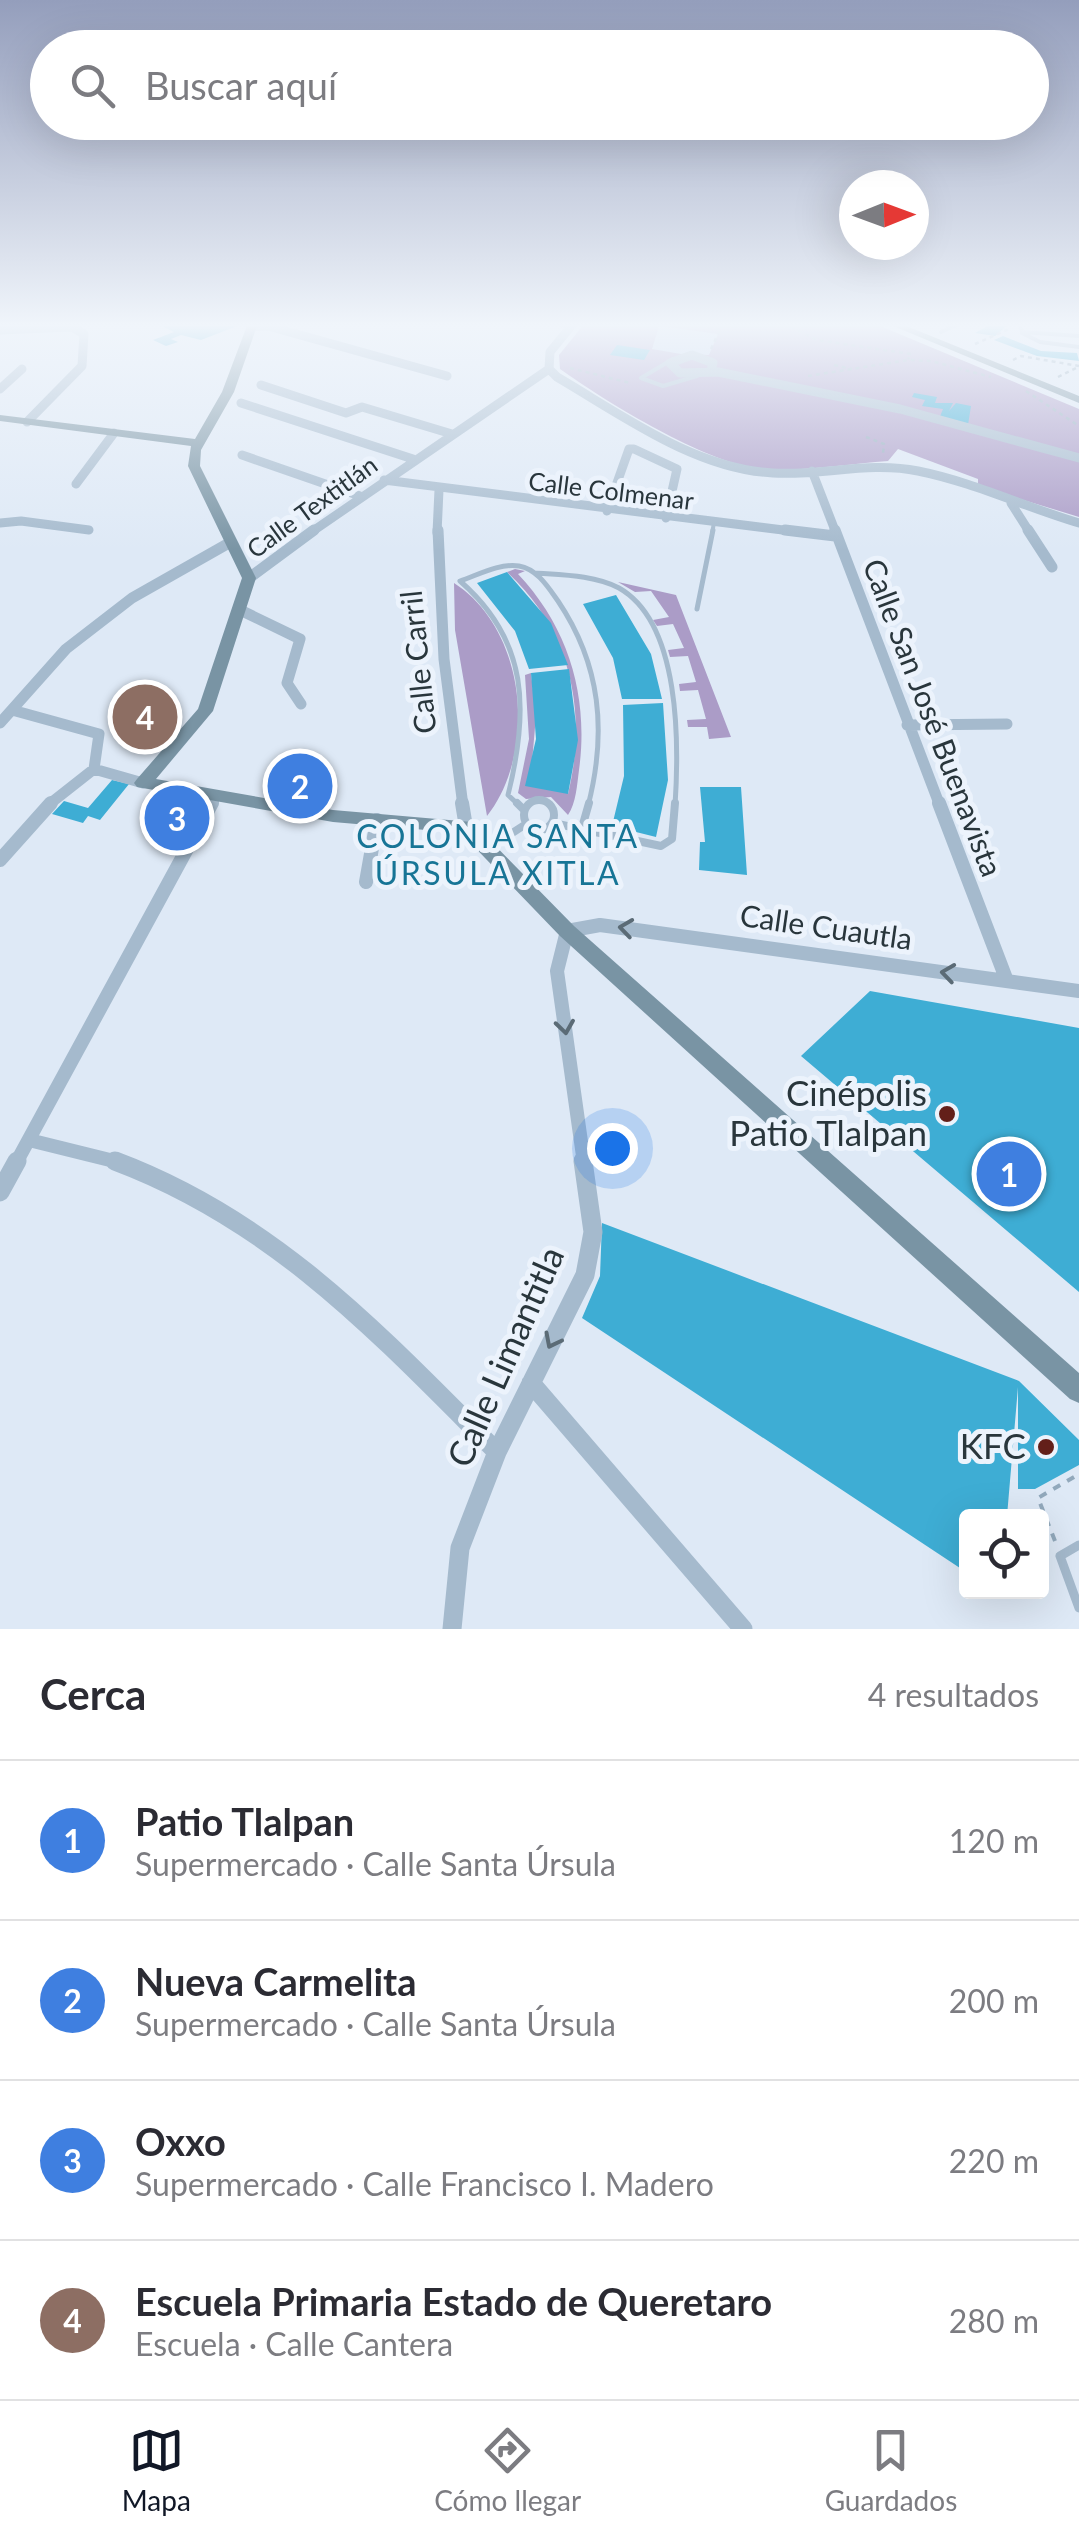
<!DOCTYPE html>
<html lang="es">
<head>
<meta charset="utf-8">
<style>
	body { margin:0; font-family:Lato,sans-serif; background:#f7f7f7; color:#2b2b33 }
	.controls { position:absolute; right:30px; bottom:30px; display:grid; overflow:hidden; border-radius:10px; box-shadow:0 10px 40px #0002 }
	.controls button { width:90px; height:90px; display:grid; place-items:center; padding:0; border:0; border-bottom:2px solid #e1e1e2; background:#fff; color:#2b2b33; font:50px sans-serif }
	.compass { position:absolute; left:839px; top:170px; width:90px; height:90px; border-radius:50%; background:#fff; box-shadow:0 10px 40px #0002; rotate:89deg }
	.you { position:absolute; left:612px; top:1148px; width:35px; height:35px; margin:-25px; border:8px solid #fff; border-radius:50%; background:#1a73e8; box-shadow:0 0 0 15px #1a73e833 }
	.badge { display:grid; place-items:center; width:65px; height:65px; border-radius:50%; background:#111827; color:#fff; font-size:32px; font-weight:700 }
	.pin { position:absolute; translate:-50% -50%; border:5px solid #fff; box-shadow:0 2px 10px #0006 }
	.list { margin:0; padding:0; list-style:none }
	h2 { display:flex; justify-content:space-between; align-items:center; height:130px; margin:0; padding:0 40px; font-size:42px }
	h2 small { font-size:32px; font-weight:400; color:#7c7c81 }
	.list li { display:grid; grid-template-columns:65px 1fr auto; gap:30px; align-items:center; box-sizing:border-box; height:160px; padding:0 40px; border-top:2px solid #e1e1e2 }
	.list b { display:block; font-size:38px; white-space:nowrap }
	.list p { margin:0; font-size:32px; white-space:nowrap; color:#7c7c81 }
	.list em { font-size:32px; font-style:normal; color:#7c7c81 }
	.icon { flex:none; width:55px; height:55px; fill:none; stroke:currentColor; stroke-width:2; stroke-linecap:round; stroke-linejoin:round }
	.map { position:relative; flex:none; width:1079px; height:1629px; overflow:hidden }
	.search { position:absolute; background:#fff; box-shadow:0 10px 40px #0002; left:30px; right:30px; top:30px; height:110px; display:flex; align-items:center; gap:25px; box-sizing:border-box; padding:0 35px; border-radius:55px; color:#7c7c81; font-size:38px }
	.sheet { height:770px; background:#fff }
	nav { display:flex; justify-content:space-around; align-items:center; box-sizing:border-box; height:140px; border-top:2px solid #e1e1e2; background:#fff; font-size:28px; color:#7c7c81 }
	nav a { display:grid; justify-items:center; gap:5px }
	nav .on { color:#111827 }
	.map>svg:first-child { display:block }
	.green { fill:#ab9cc7 }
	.plaza { fill:#c4d6ef }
	.building { fill:#3eadd4 }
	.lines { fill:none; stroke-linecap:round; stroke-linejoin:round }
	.path-far1 { stroke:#92a9bc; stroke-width:2.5; stroke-dasharray:4 4; stroke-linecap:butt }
	.path { stroke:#92a9bc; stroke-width:4; stroke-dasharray:8 8; stroke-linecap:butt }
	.lane-far3 { stroke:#a5bacd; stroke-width:4 }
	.lane-far2 { stroke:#a5bacd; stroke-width:5 }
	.lane-far1 { stroke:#a5bacd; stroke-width:8 }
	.lane { stroke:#a5bacd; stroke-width:9 }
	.street-far3 { stroke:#a5bacd; stroke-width:9 }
	.street-far2 { stroke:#a5bacd; stroke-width:11 }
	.street-far1 { stroke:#a5bacd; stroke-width:14 }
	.street { stroke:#a5bacd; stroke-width:19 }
	.secondary { fill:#7994a4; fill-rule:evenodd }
	.oneway { stroke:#5b6b76 }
	.poi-dot { fill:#631f19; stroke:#ecf3fc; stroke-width:4 }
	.labels { text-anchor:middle; stroke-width:10; stroke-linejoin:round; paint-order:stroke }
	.far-street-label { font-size:25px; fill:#29363c; stroke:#ecf3fc }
	.street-label { font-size:30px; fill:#29363c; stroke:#ecf3fc }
	.neighbourhood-label { font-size:32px; letter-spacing:2.5px; fill:#177596; stroke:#ecf3fc }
	.near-poi-label { font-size:35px; fill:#29363c; stroke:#ecf3fc; text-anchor:end }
	.near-street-label { font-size:35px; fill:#29363c; stroke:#ecf3fc }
</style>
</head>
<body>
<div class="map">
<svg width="1079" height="1629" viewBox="0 0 1079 1629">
	<rect width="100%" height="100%" fill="#dee9f6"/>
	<!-- green -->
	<path class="green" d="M585 323H873L1079 409V517L978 486V479L898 449 888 461C844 464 794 474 750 467 696 457 605 401 560 369L559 355Z
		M515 569 525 571 518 574C569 628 589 697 579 770 577 785 576 803 568 815L551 797 526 799 518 793 529 739 525 675 531 673 536 716 532 762 568 794C588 711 571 631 507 572Z
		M618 582 676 595 731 737 709 739 707 727H688L687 720 706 719 698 690 680 691 679 684 696 682 688 656 670 657 668 650 684 648 673 624 657 626 653 620 669 617 651 591 635 592Z
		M454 583C526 629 538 751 487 816L455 630Z"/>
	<!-- plaza -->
	<path class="plaza" d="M659 326 718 334 709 355 681 354 652 349Z"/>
	<!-- building -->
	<path class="building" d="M156 323H245L201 340 181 335 171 339 178 342 166 346 153 340 174 332Z
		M993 323 1009 324 995 336 975 333Z
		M1003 336 1041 351 1077 353 1079 361 1037 356 994 340Z
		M617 345 650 350 644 360 610 355Z
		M914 393 937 397 935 403H953L949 411 956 403 971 406 968 425 939 419 943 409 922 406 925 400 912 397Z
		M507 572 551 623 568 665 529 669 515 631 477 583Z
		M616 595 651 654 662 699H622L613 658 583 604Z
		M569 669 578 740 568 794 525 786 536 739 531 673Z
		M663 703 668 780 656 837 612 826 624 776 623 705Z
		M112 780 129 784 100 820 88 816 83 823 52 814 64 801 88 808Z
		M700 787H741L747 875 699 870 700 842H705Z
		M167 805 199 810 187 831 154 826Z
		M870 991 1079 1028V1292L801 1056Z
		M602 1223 1019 1381 1079 1440V1465L1035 1489H1018V1387L1007 1516H966V1572L582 1318 600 1276Z"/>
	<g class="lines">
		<!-- path-far1 -->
		<path class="path-far1" d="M646 323 659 326
			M676 323 720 329
			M784 323 817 340 911 354 908 359
			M975 344 1009 329
			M711 349 723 323
			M1013 360 1021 356 1079 366
			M834 365 852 369
			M570 368 630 383
			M808 376 908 360 931 361 991 377
			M1058 377 1078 367
			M1026 391 1079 426
			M866 437 884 444 883 454"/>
		<!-- path -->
		<path class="path" d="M1055 1541 1038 1498 1079 1474"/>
		<!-- lane-far3 -->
		<path class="lane-far3" d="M1020 325 1022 332 1079 336
			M941 332 960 323
			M1022 333 1040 342 1079 347
			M673 359 641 378 663 386 697 376
			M712 533 714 523"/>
		<!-- lane-far2 -->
		<path class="lane-far2" d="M535 573C562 575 594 575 619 588 681 623 679 745 675 806
			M697 609 713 530
			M520 806 508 795C529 711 529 641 460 581 478 575 499 563 519 566 537 569 548 587 558 601 601 665 607 732 588 806"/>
		<!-- lane-far1 -->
		<path class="lane-far1" d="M524 815a15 15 0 1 1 30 0a15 15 0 1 1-30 0Z
			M517 803 523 809
			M553 823 661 846 672 839 675 803
			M581 831 589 803
			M489 848 526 824"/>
		<!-- lane -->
		<path class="lane" d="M1079 1545 1060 1556 1079 1608"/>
		<!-- street-far3 -->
		<path class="street-far3" d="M562 323 572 325 550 352 549 369 557 377C622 415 695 469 773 473 822 476 869 461 918 471 973 482 1025 507 1079 523
			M251 327 268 326 447 376
			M0 330 72 327 84 334 82 366 27 422
			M711 371 713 363 692 355 670 363 680 373 718 372 900 409 1079 458
			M261 385 346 413 362 407 452 434
			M0 389 22 369
			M241 403 413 459
			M242 455 360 496
			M812 471 836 533
			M384 480 807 533
			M76 484 114 433
			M1011 503 1030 533
			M607 511 629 449H634L677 469 666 518
			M0 523 21 521 89 530
			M310 533 549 369
			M437 533 439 490"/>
		<!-- street-far2 -->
		<path class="street-far2" d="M438 530 444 659 463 806
			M785 530 835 536
			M835 530 940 806
			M1028 530 1052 567
			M249 578 314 530
			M238 609 300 639 287 683 301 704
			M12 710 99 734 94 769
			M0 723 66 649 132 598 229 543
			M907 725 1007 724
			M94 769 143 783
			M47 806 94 769
			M210 806 214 799"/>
		<!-- street-far1 -->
		<path class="street-far1" d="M462 803 466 827
			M939 803 1007 981
			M0 860 51 803
			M366 882 377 820
			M29 1140 122 1163
			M16 1163 212 803
			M584 1163 557 971 567 931 600 925 1079 991"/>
		<!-- street -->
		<path class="street" d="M115 1161C275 1221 379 1334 497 1452
			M0 1192 17 1161
			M531 1383 743 1629
			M452 1629 460 1548 497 1452 585 1275 593 1232 583 1161"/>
		<!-- secondary -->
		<path class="secondary" d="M248 323H258L234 392 201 450 200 466 256 578 213 711 156 779 333 810 472 822 574 926 1079 1373V1403L1070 1399 560 936 461 833 333 822 137 787 134 783 137 779 198 709 242 578 188 466 191 446 0 421V415L195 439 222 392Z
			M886 323H899L1079 396V403Z"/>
	</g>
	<!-- one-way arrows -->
	<defs><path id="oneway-chevron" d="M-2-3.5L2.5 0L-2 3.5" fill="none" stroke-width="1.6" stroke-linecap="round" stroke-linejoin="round" transform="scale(2.5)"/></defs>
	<g class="oneway">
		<use href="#oneway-chevron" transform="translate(626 928) rotate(-172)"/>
		<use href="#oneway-chevron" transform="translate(948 973) rotate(-172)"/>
		<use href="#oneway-chevron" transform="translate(565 1027) rotate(82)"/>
		<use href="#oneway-chevron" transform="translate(552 1341) rotate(117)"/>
	</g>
	<!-- sky -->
	<linearGradient id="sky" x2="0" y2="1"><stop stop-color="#949ebc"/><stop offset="0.59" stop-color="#f0f5fb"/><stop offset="1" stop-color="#f0f5fb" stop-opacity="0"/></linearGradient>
	<rect width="1079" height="551" fill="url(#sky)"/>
	<!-- markers -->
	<g class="poi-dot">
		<circle cx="947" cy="1114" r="10"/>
		<circle cx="1046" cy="1447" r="10"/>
	</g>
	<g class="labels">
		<!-- far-street labels -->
		<g class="far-street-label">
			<text transform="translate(611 491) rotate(7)" y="9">Calle Colmenar</text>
			<text transform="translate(312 507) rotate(-36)" y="9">Calle Textitlán</text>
		</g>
		<!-- street labels -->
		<g class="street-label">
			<text transform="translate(419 662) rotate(-96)" y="10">Calle Carril</text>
			<text transform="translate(932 718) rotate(69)" y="10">Calle San José Buenavista</text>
			<text transform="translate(826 928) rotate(8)" y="10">Calle Cuautla</text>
		</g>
		<!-- neighbourhood labels -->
		<g class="neighbourhood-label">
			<text x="498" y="848">COLONIA SANTA<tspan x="498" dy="37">ÚRSULA XITLA</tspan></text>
		</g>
		<!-- near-poi labels -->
		<g class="near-poi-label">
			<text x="927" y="1106">Cinépolis<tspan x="927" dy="40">Patio Tlalpan</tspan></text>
			<text x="1026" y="1459">KFC</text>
		</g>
		<!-- near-street labels -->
		<g class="near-street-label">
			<text transform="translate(506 1357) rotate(-66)" y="12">Calle Limantitla</text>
		</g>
	</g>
</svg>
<div class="controls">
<button><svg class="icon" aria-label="locate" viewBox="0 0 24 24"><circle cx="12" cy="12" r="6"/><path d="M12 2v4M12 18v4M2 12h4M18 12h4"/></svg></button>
</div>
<svg class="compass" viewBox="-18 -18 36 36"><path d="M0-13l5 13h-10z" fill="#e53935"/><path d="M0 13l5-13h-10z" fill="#7c7c81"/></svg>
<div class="you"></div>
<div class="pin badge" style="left:1009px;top:1174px;background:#3f7fe0">1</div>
<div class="pin badge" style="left:300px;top:786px;background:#3f7fe0">2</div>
<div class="pin badge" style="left:177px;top:818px;background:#3f7fe0">3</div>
<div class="pin badge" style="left:145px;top:717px;background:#8d6e63">4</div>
<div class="search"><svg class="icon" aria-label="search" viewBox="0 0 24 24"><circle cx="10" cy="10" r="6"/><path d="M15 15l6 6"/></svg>Buscar aquí</div>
</div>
<section class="sheet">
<h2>Cerca<small>4 resultados</small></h2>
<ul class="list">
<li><span class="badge" style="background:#3f7fe0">1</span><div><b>Patio Tlalpan</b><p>Supermercado · Calle Santa Úrsula</p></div><em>120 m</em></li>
<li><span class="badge" style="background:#3f7fe0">2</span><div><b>Nueva Carmelita</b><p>Supermercado · Calle Santa Úrsula</p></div><em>200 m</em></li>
<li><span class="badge" style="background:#3f7fe0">3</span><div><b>Oxxo</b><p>Supermercado · Calle Francisco I. Madero</p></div><em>220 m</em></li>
<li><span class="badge" style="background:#8d6e63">4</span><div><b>Escuela Primaria Estado de Queretaro</b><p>Escuela · Calle Cantera</p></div><em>280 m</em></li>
</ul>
</section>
<nav>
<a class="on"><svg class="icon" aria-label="map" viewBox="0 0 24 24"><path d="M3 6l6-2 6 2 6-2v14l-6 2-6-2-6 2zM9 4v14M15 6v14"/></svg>Mapa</a>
<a><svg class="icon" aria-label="directions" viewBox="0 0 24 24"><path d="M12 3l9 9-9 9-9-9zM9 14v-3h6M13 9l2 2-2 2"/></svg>Cómo llegar</a>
<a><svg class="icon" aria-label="saved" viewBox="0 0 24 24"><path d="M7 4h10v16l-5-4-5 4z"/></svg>Guardados</a>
</nav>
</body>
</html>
